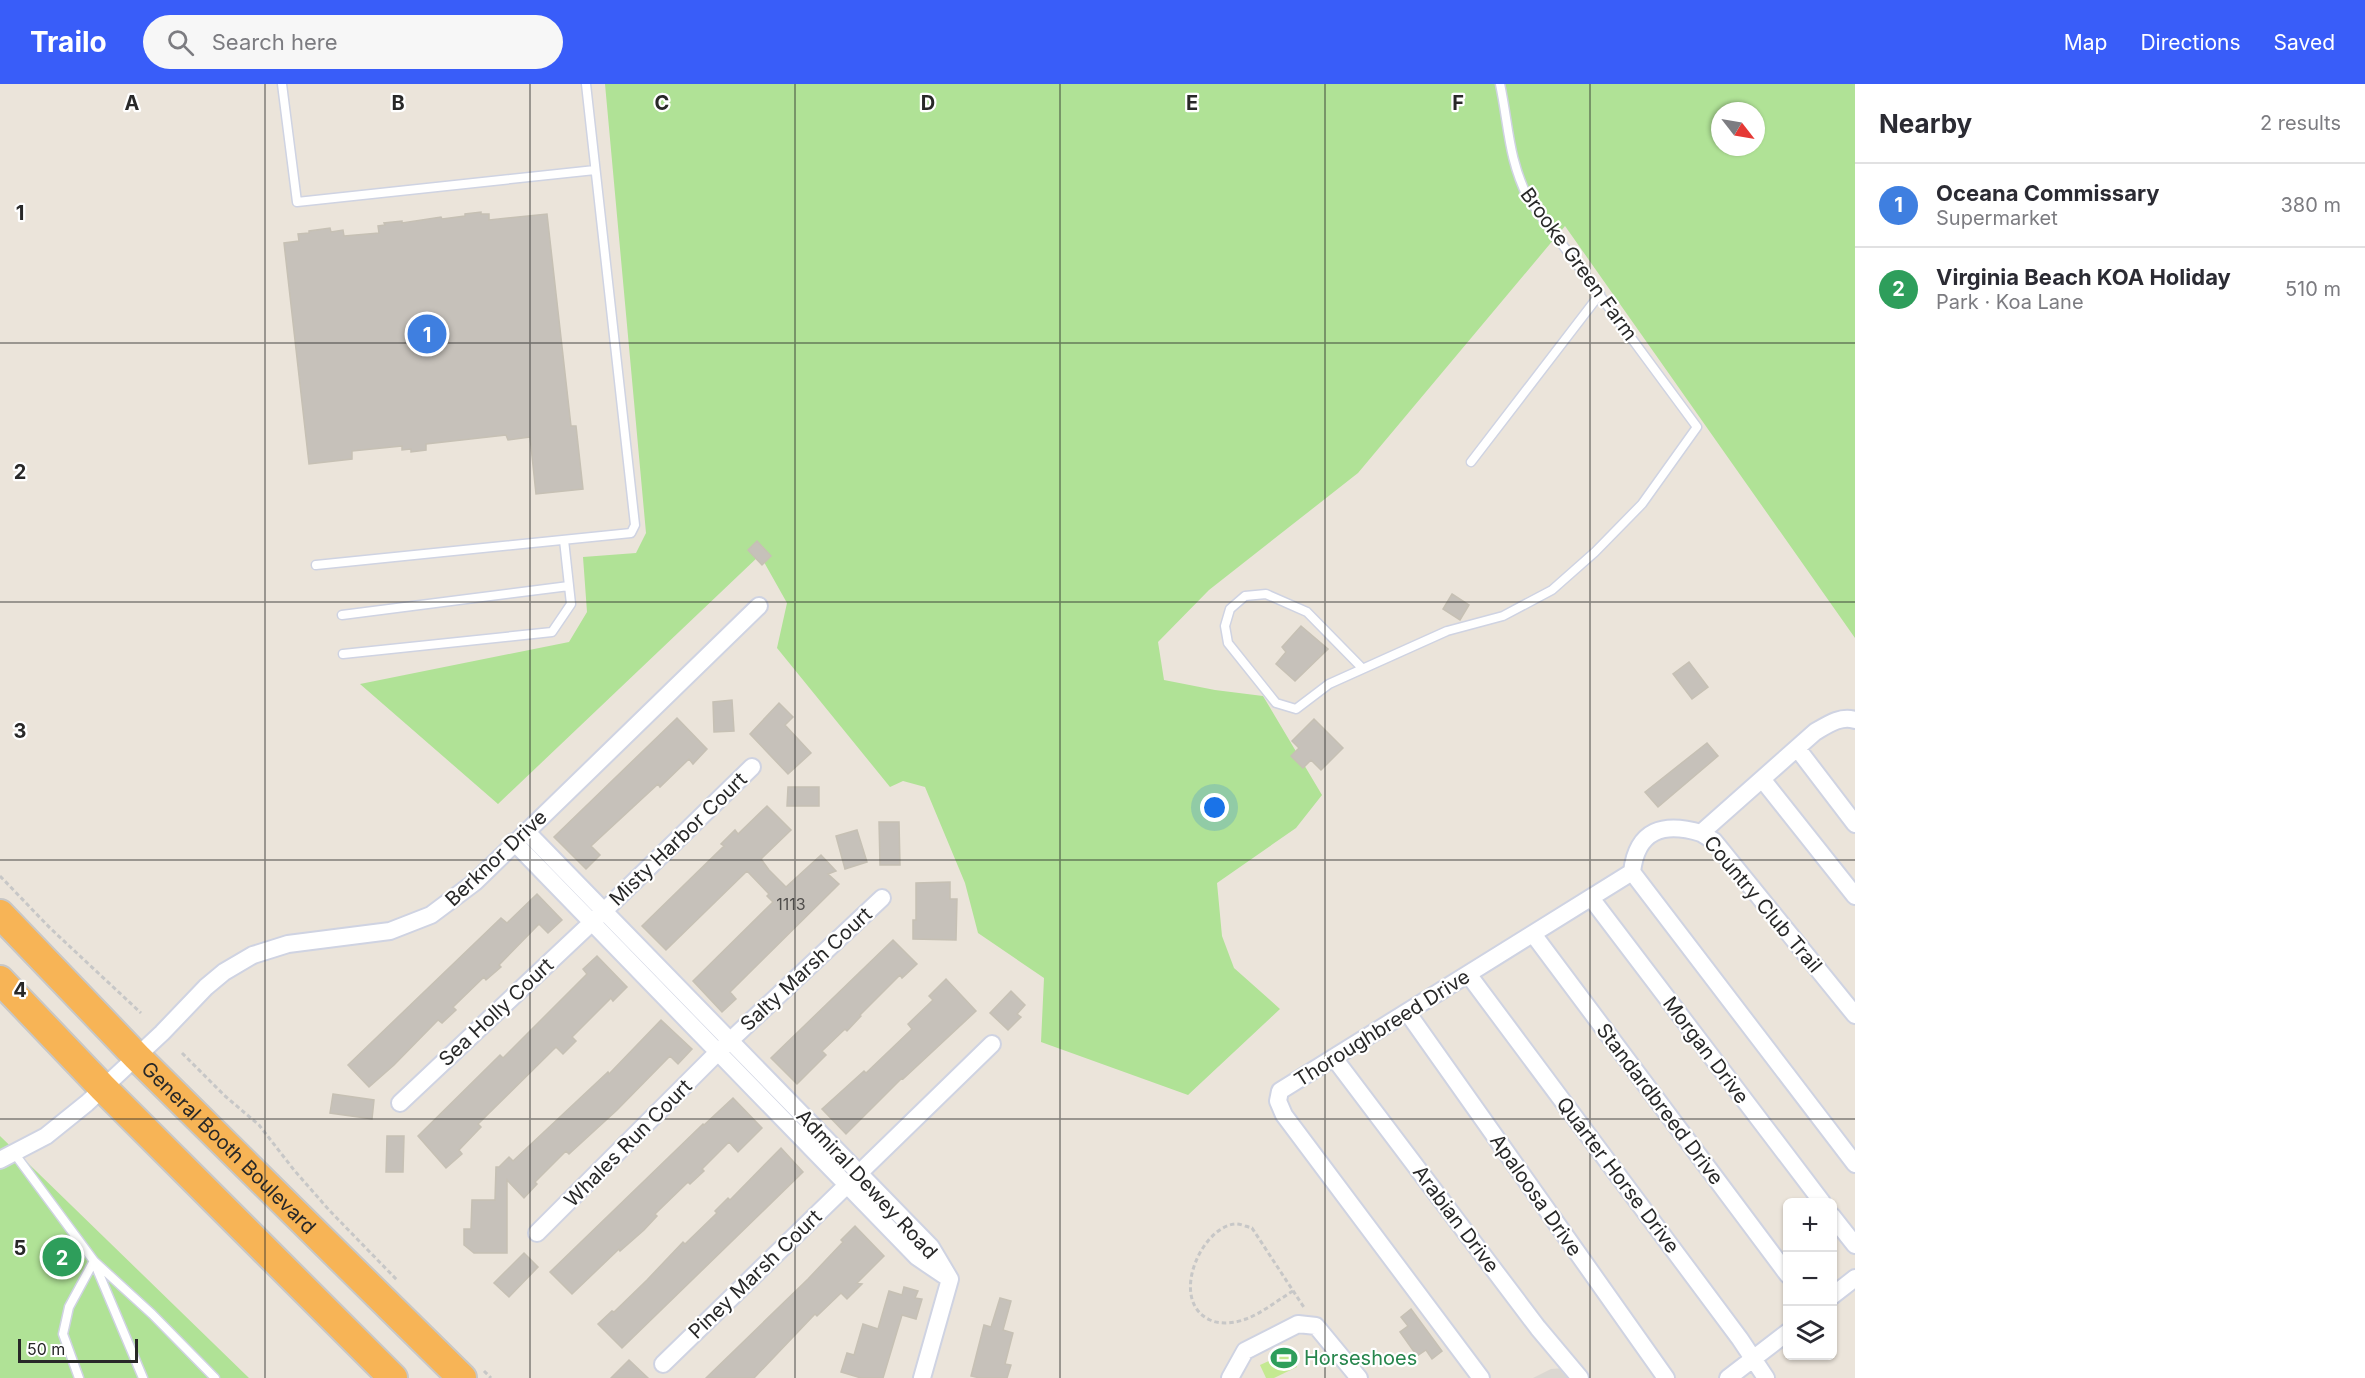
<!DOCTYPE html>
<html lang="en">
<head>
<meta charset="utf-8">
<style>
	body { margin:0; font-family:Inter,sans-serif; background:#f7f7f7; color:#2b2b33 }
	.controls { position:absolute; right:18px; bottom:18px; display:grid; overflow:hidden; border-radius:9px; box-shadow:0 2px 4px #0004 }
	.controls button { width:54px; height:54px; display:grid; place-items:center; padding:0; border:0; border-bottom:2px solid #e1e1e2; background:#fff; color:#2b2b33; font:30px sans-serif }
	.compass { position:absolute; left:1711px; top:18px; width:54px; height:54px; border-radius:50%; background:#fff; box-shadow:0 2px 4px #0004; rotate:121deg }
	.scale { position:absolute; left:18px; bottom:15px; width:120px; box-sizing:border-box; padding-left:6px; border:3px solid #282828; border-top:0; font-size:16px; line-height:21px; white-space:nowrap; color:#282828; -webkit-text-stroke:4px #fff; paint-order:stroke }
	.you { position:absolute; left:1215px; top:724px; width:21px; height:21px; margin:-15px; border:4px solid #fff; border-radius:50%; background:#1a73e8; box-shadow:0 0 0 9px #1a73e833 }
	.badge { display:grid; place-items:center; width:39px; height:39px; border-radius:50%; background:#395df9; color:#fff; font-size:20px; font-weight:700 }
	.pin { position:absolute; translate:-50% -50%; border:3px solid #fff; box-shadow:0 2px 6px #0006 }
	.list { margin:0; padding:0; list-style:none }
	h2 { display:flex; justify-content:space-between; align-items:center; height:78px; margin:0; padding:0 24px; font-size:26px }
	h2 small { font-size:20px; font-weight:400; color:#7c7c81 }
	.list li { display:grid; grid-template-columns:39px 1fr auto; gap:18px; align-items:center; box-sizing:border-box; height:84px; padding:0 24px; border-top:2px solid #e1e1e2 }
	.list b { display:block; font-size:22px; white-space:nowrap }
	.list p { margin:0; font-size:20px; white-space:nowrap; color:#7c7c81 }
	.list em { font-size:20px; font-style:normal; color:#7c7c81 }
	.icon { flex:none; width:33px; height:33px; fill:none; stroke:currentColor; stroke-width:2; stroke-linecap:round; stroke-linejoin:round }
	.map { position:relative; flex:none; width:1855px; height:1294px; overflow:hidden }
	header { display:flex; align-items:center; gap:36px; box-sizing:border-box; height:84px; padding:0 30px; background:#395df9; color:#fff }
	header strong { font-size:28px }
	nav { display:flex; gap:33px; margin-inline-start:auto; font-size:21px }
	.search { width:420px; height:54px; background:#f7f7f7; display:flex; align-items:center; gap:15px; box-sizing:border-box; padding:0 21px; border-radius:33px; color:#7c7c81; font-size:22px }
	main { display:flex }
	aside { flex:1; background:#fff }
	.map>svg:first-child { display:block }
	.green { fill:#b0e296; fill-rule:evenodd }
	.pitch { fill:#c4e991 }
	.plaza { fill:#dbd7d1 }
	.building { fill:#c6c1ba; stroke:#c6c0b4; stroke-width:1.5 }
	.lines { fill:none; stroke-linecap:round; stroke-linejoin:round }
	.service-casing { stroke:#cfd3e2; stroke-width:11 }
	.minor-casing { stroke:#cfd3e2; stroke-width:20 }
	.trunk-casing { stroke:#c7c7c7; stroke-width:32 }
	.path { stroke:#c7c7c7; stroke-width:3; stroke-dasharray:4.5 3; stroke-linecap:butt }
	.service { stroke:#fff; stroke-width:8 }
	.minor { stroke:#fff; stroke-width:16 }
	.trunk { stroke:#f7b456; stroke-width:28 }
	.grid { fill:none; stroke:#282828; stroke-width:1.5; stroke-opacity:0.55 }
	.labels { text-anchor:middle; stroke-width:4.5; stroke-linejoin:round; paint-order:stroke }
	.number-label { font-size:16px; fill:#504e4c }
	.street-label { font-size:20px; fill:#282828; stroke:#fff }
	.leisure-label { font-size:20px; fill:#27864d; stroke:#fff; text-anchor:start }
	.grid-label { font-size:20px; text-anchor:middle; font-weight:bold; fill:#282828; stroke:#fff; stroke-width:4.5; stroke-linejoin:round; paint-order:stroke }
</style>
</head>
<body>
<header>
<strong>Trailo</strong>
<div class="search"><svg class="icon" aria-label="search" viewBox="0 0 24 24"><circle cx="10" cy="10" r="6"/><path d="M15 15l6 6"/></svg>Search here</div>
<nav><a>Map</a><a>Directions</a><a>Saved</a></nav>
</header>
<main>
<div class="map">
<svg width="1855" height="1294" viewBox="0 0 1855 1294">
	<rect width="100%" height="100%" fill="#ebe4da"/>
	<!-- green -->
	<path class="green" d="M605 0H1855V554L1565 142 1358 389 1209 506 1158 558 1164 596 1215 606 1263 612 1322 711 1296 744 1217 799 1222 852 1234 884 1280 925 1188 1011 1041 958 1044 894 978 849 965 799 925 703 903 697 890 703 777 564 787 519 760 471 498 720 360 600 569 558 587 528 583 473 636 469 646 449ZM1720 27H1756V63H1720Z
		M0 1052 249 1294H0Z"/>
	<!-- pitch -->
	<path class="pitch" d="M1290 1267 1297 1283 1274 1294H1266L1260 1281Z"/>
	<!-- plaza -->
	<path class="plaza" d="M1564 1284 1573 1294H1533L1551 1285Z"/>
	<!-- building -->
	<path class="building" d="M481 128V130H489V136L547 130 571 342H576L583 405 536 410 530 353 508 356 506 351 426 360V366L411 368V365L402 366V362L352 367V375L309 380 284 159 299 157 298 150 309 149V147L330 144 331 148 343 146 344 152 379 149 378 142 385 141 384 139 402 137V139L441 133 442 135 465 132V130Z
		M757 457 771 472 762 481 748 466Z
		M1452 510 1469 521 1460 536 1443 525Z
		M1301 542 1328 565 1295 597 1276 580 1286 568 1282 563Z
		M1689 578 1708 603 1692 615 1673 590Z
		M732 616 734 647 714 648 713 618Z
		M779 619 793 633 785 641 811 669 788 690 750 650Z
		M677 634 707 665 693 680 689 675 660 703 658 700 591 762 600 771 586 785 554 753Z
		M1314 635 1343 664 1321 686 1311 676 1303 684 1291 672 1299 664 1292 657Z
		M1707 659 1718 672 1658 723 1645 708Z
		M788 703H819V722H787Z
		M767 722 791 746 761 775 769 786 786 803 821 771 836 787 828 790 839 800 730 908 736 915 722 928 693 897 773 818 767 812 769 810 747 787 666 866 642 842 724 762 721 760 735 746 738 750Z
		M879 738H899L900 781H880Z
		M857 746 867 778 845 785 836 752Z
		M950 798V815H957L956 856 913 855V836H916V799Z
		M537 810 562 836 548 849 539 840 499 881 501 883 486 896 484 893 453 923 456 926 442 939 438 936 394 981 369 1003 348 981 501 834 507 839Z
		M893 856 917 880 902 894 900 891 860 931 861 932 847 947 845 945 822 967 826 971 797 1000 771 974Z
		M597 872 627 903 613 917 611 914 572 953 576 957 563 970 556 963 478 1040 481 1043 459 1066 462 1070 446 1084 418 1052 500 971 503 974 587 890 583 885Z
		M946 895 976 927 903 995 902 994 846 1050 822 1025 864 987 866 989 912 945 908 940 933 916 929 912Z
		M1011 907 1025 921 1017 930 1021 933 1008 946 990 929Z
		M661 936 692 965 678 980 670 972 617 1026 569 1070 566 1067 535 1098 537 1100 524 1114 507 1096V1169H474L464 1161V1145H471L472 1116H495L496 1083H499L509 1073 513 1077 608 988 609 990Z
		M333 1010 374 1016 372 1035 330 1029Z
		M733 1014 762 1044 738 1068 729 1058 702 1085 704 1087 690 1100 688 1098 655 1130 657 1132 644 1146 620 1167 619 1165 572 1210 550 1188 703 1040 704 1041Z
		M387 1052H404L403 1088H386Z
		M781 1064 803 1088 622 1264 598 1240 612 1227 614 1228 647 1196 683 1158 685 1160 717 1129 715 1127 728 1114 730 1116Z
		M855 1142 884 1172 857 1199 862 1200 847 1215 841 1209 817 1232 815 1230 754 1294H706L808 1195 843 1158 841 1156Z
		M524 1169 538 1183 509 1213 494 1199Z
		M904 1203 918 1207 915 1214 922 1215 916 1235 902 1231 883 1294H861L841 1288 847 1269 854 1271 863 1240 878 1245 889 1207 902 1211Z
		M1000 1214 1011 1217 1003 1246 1013 1249 1005 1280 1011 1281 1007 1294H980L971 1292 984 1241 991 1243Z
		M1411 1225 1442 1267 1432 1275 1426 1266 1417 1272 1400 1248 1408 1242 1401 1233Z
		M629 1276 648 1294H611Z"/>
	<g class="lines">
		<!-- service casing -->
		<g class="service-casing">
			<path id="service" d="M282 0 297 118 595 86
				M1471 378 1600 210
				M316 481 631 449 635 441 586 0
				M342 531 569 502
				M343 570 552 548 571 520 564 456
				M1362 584 1307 528 1266 510 1245 512 1230 525 1225 542 1228 559 1276 619 1296 625 1329 600 1447 547 1503 532 1552 506 1595 468 1642 420 1697 343 1528 114C1508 74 1509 42 1500 0
				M14 1069 94 1177 152 1230 215 1294
				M94 1178 143 1294
				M79 1294 63 1250 69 1223 94 1177"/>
		</g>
		<!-- minor casing -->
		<g class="minor-casing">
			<path id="minor" d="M1855 636C1841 631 1827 641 1815 648L1701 749 1714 757 1855 931
				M1797 664 1855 740
				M1762 695 1855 812
				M526 747 931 1163 950 1195
				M1701 749C1664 738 1637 745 1632 788L1855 1080
				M514 758 917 1173 945 1192
				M1591 814 1822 1118
				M1533 850 1788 1191
				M1468 890 1740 1255 1766 1294
				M1407 928 1666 1294
				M1334 974 1538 1244 1580 1294
				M400 1019 604 827 752 683
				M0 1076 46 1052 87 1019 162 949 206 903 224 888 253 871 288 860 390 847 431 831 475 798 759 522
				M1832 1132 1855 1161
				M537 1149 718 968 882 814
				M1832 1212 1855 1194
				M663 1280 992 960
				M922 1294 950 1195
				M1230 1294 1245 1267 1298 1240 1316 1242 1359 1294
				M1481 1294 1284 1031 1278 1017 1280 1007 1632 788
				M1728 1294 1788 1248"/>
		</g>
		<!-- trunk casing -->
		<g class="trunk-casing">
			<g id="trunk">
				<path id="s1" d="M0 830 137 973 462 1294"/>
				<path d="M0 896 103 1004 393 1294"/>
			</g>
		</g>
		<!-- path -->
		<path class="path" d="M0 792 50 844 141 929
			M182 969 225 1012 259 1041 294 1086 329 1126 398 1197
			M1293 1207C1278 1216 1262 1229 1246 1235 1235 1239 1221 1241 1210 1236 1169 1217 1200 1145 1234 1140 1239 1139 1247 1143 1252 1144L1305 1225
			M484 1287 491 1294"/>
		<!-- service -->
		<use href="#service" class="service"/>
		<!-- minor -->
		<use href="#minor" class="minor"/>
		<!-- trunk -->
		<use href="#trunk" class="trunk"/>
	</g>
	<!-- grid -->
	<path class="grid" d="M265 0V1294M530 0V1294M795 0V1294M1060 0V1294M1325 0V1294M1590 0V1294M0 259H1855M0 518H1855M0 776H1855M0 1035H1855"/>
	<!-- icons -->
	<defs>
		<g id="stadium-bare" transform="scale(2.07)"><path d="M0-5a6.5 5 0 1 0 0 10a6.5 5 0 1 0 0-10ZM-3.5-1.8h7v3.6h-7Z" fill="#2e9e5b" stroke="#fff" stroke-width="2.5" paint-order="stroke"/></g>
	</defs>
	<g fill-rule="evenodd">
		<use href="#stadium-bare" x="1284" y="1274"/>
	</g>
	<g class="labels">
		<!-- number labels -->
		<g class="number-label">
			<text x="791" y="826">1113</text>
		</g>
		<!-- street labels -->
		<g class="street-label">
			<text transform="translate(1579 180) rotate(54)" y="7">Brooke Green Farm</text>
			<text transform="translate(678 755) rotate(-44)" y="7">Misty Harbor Court</text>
			<text transform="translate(496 774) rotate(-43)" y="7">Berknor Drive</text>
			<text transform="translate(1763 820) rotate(50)" y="7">Country Club Trail</text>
			<text transform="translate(806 885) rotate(-43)" y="7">Salty Marsh Court</text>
			<text transform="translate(496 928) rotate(-43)" y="7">Sea Holly Court</text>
			<text transform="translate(1382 944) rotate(-32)" y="7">Thoroughbreed Drive</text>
			<text transform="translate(1706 966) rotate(53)" y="7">Morgan Drive</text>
			<text transform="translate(1660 1020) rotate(53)" y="7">Standardbreed Drive</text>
			<text transform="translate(628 1059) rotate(-45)" y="7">Whales Run Court</text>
			<text dy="7" stroke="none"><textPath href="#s1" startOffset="327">General Booth Boulevard</textPath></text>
			<text transform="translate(1618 1091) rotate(53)" y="7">Quarter Horse Drive</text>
			<text transform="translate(867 1100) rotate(47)" y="7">Admiral Dewey Road</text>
			<text transform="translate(1536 1111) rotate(55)" y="7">Apaloosa Drive</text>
			<text transform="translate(1456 1135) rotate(53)" y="7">Arabian Drive</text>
			<text transform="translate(755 1190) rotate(-44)" y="7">Piney Marsh Court</text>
		</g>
		<!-- leisure labels -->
		<g class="leisure-label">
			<text x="1304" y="1281">Horseshoes</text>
		</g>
	</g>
	<g class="grid-label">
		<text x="132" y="26">A</text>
		<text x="398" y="26">B</text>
		<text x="662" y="26">C</text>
		<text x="928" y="26">D</text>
		<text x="1192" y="26">E</text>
		<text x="1458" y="26">F</text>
		<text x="20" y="136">1</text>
		<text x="20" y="395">2</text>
		<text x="20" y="654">3</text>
		<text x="20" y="913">4</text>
		<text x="20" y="1171">5</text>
	</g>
</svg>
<div class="controls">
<button>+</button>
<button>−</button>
<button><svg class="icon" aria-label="layers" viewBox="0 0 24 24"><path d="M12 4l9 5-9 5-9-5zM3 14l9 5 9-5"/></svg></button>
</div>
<svg class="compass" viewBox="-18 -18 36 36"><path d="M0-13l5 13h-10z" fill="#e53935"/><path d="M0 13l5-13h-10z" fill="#7c7c81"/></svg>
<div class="scale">50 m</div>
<div class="you"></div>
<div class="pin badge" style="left:427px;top:250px;background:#3f7fe0">1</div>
<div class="pin badge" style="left:62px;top:1173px;background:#2e9e5b">2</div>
</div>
<aside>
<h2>Nearby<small>2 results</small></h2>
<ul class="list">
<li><span class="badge" style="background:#3f7fe0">1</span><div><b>Oceana Commissary</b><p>Supermarket</p></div><em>380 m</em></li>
<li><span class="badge" style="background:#2e9e5b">2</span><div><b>Virginia Beach KOA Holiday</b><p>Park · Koa Lane</p></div><em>510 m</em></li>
</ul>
</aside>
</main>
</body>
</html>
